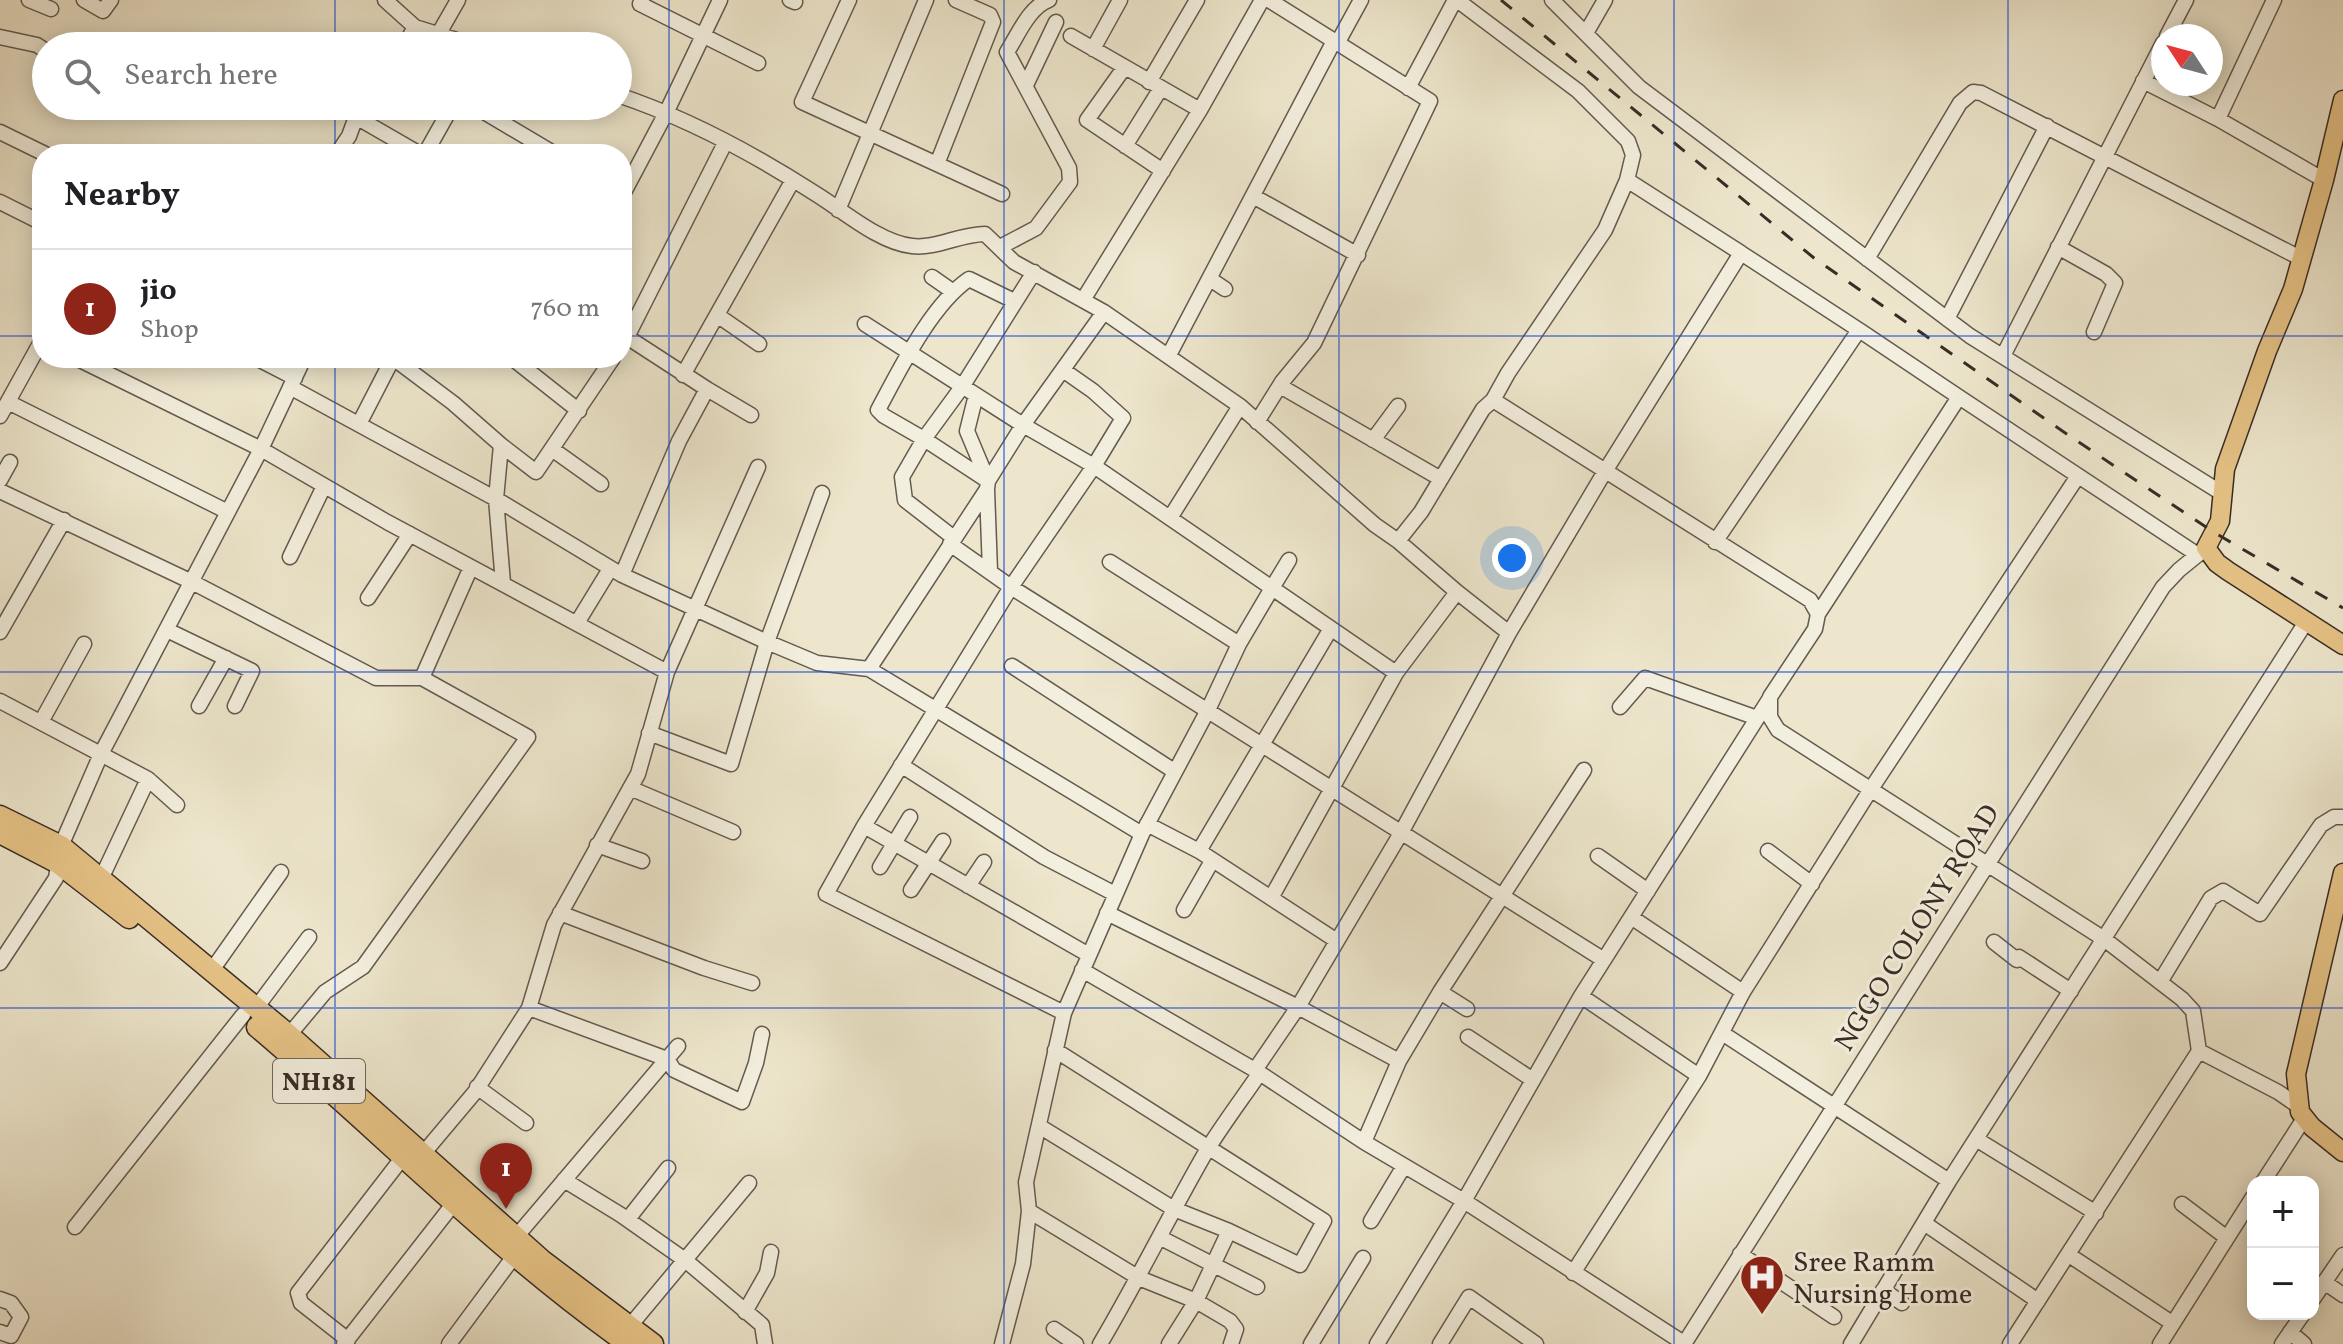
<!DOCTYPE html>
<html lang="en">
<head>
<meta charset="utf-8">
<style>
	body { margin:0; font-family:Vollkorn,serif; background:#f6f6f6; color:#202124 }
	.controls { position:absolute; right:24px; bottom:24px; display:grid; overflow:hidden; border-radius:16px; box-shadow:0 4px 20px #0003 }
	.controls button { width:72px; height:72px; display:grid; place-items:center; padding:0; border:0; border-bottom:2px solid #e0e0e0; background:#fff; color:#202124; font:40px sans-serif }
	.compass { position:absolute; left:2151px; top:24px; width:72px; height:72px; border-radius:50%; background:#fff; box-shadow:0 4px 20px #0003; rotate:306deg }
	.you { position:absolute; left:1512px; top:558px; width:28px; height:28px; margin:-20px; border:6px solid #fff; border-radius:50%; background:#1a73e8; box-shadow:0 0 0 12px #1a73e833 }
	.badge { display:grid; place-items:center; width:52px; height:52px; border-radius:50%; background:#8f2418; color:#fff; font-size:26px; font-weight:700 }
	.pin { position:absolute; translate:-50% -66px; filter:drop-shadow(0 2px 4px #0008) }
	.pin::after { content:''; position:absolute; top:42px; width:28px; height:24px; background:inherit; clip-path:polygon(0 0,100% 0,50% 100%) }
	.list { margin:0; padding:0; list-style:none }
	h2 { display:flex; justify-content:space-between; align-items:center; height:104px; margin:0; padding:0 32px; font-size:34px }
	h2 small { font-size:26px; font-weight:400; color:#757577 }
	.list li { display:grid; grid-template-columns:52px 1fr auto; gap:24px; align-items:center; box-sizing:border-box; height:120px; padding:0 32px; border-top:2px solid #e0e0e0 }
	.list b { display:block; font-size:30px; white-space:nowrap }
	.list p { margin:0; font-size:26px; white-space:nowrap; color:#757577 }
	.list em { font-size:26px; font-style:normal; color:#757577 }
	.icon { flex:none; width:44px; height:44px; fill:none; stroke:currentColor; stroke-width:2; stroke-linecap:round; stroke-linejoin:round }
	.map { position:relative; flex:none; width:2343px; height:1344px; overflow:hidden }
	.search { position:absolute; background:#fff; box-shadow:0 4px 20px #0003; left:32px; top:32px; width:600px; height:88px; display:flex; align-items:center; gap:20px; box-sizing:border-box; padding:0 28px; border-radius:44px; color:#757577; font-size:30px }
	.panel { position:absolute; background:#fff; box-shadow:0 4px 20px #0003; left:32px; top:144px; width:600px; height:224px; border-radius:32px }
	.map>svg:first-child { display:block }
	.lines { fill:none; stroke-linecap:round; stroke-linejoin:round }
	.minor-casing { stroke:#655a50; stroke-width:17 }
	.major-casing { stroke:#382c26; stroke-width:21 }
	.highway-casing { stroke:#382c26; stroke-width:23 }
	.minor { stroke:#f3efde; stroke-width:14 }
	.major { stroke:#e6c386; stroke-width:18 }
	.highway { stroke:#e6c386; stroke-width:20 }
	.rail { stroke:#382c26; stroke-width:3; stroke-dasharray:14 14; stroke-linecap:butt }
	.grid { fill:none; stroke:#1d4ed8; stroke-width:2; stroke-opacity:0.55 }
	.labels { text-anchor:middle; stroke-width:6; stroke-linejoin:round; paint-order:stroke }
	.shield { fill:#f3efde; stroke:#70665d; stroke-width:2 }
	.shield-label { font-size:26px; font-weight:bold; fill:#382c26 }
	.street-label { font-size:28px; fill:#382c26; stroke:#f3efde }
	.poi-label { font-size:28px; fill:#382c26; stroke:#f3efde; text-anchor:start }
</style>
</head>
<body>
<div class="map">
<svg width="2343" height="1344" viewBox="0 0 2343 1344">
	<rect width="100%" height="100%" fill="#ede6cc"/>
	<filter id="stains"><feTurbulence type="fractalNoise" baseFrequency=".0025" numOctaves="4"/><feColorMatrix values="0 0 0 0 .2 0 0 0 0 .09 0 0 0 0 .02 0 0 0 .5 -.17"/></filter>
	<radialGradient id="worn" r=".72"><stop offset=".6" stop-color="#630" stop-opacity="0"/><stop offset="1" stop-color="#630" stop-opacity=".3"/></radialGradient>
	<g class="lines">
		<!-- minor casing -->
		<g class="minor-casing">
			<path id="minor" d="M29 0 51 9
				M84 0 103 11 111 0
				M385 0 415 27 476 46
				M642 0 640 4 758 63
				M790 0 795 2
				M849 0 802 102 1002 194
				M1457 0 1578 91 1628 141 1633 155 1627 180
				M1552 0 1639 87 1970 336 2220 492
				M1586 33 1605 0
				M438 35 458 0
				M1071 36 1200 110
				M2167 36 2186 0
				M0 37 37 45 46 51
				M1338 42 1361 0
				M404 46 415 27
				M1093 49 1120 0
				M1124 68 1087 120 1163 171
				M2143 81 2218 119 2324 180
				M1149 82 1197 0
				M1026 85 1056 22
				M1408 88 1455 0
				M618 95C687 118 754 154 816 194 842 210 880 243 912 246 936 249 960 234 985 234L1014 262 1104 312 1240 406 1375 525 1398 541 1421 512 1483 409 1493 400 1810 600 1818 614 1815 629 1770 697V717L1778 730 2104 939 2182 999 2193 1011 2199 1051 2278 1092 2297 1105
				M474 106 555 154
				M2218 119 2274 0
				M0 132 45 154
				M1125 146 1161 88
				M337 154 349 136 356 117 420 154
				M425 154 452 106
				M937 164 993 22 990 15 956 0
				M622 196 667 111 720 0
				M1253 196 1358 255
				M0 202 42 223
				M838 210 926 0
				M1000 247 1036 228 1070 182 1069 168 1007 52C1018 35 1029 7 1049 0
				M2058 247 2106 274 2115 283 2094 332
				M1867 259 1960 103 1973 92 1981 93 2302 259
				M932 277 952 291
				M1210 279 1225 289
				M1083 300 1200 110 1262 0
				M717 315 759 344
				M1947 319 2047 126
				M865 324 1023 425 1094 466 1123 418 1093 391 1063 370
				M1859 330 1959 397
				M627 337 725 143
				M622 344 627 337 707 389 679 441 622 575 767 642 822 493
				M1169 355 1334 41
				M2003 356 2163 43
				M76 358 261 449 387 522 667 672 638 774 554 925 529 1008 475 1092 422 1155
				M256 358 295 378
				M512 358 579 411
				M683 375 793 180
				M1280 386 1441 479
				M290 387 496 499 622 575
				M707 389 751 415
				M976 395 967 431 988 481
				M1493 400 1508 373 1605 230 1627 180 1741 253
				M8 402 228 512
				M0 416 42 340
				M1257 422 1282 382 1314 343 1430 101 1269 0
				M359 424 393 358 453 403 501 445
				M1373 440 1398 406
				M552 449 601 484
				M0 480 10 462
				M988 481 924 439 884 416 878 410C900 369 931 305 969 279L1014 301
				M987 490 990 571
				M0 491 192 582 376 678H422L528 737 363 967 325 992 289 1035
				M1170 518 1240 406
				M954 538 905 500 902 477 924 439 962 387 1034 272
				M1398 541 1457 592 1509 633
				M950 544 1011 587 1094 466 1272 588 1239 644 1208 710 1142 834 1064 1013
				M290 557 324 486
				M1289 560 1272 588 1396 673
				M1110 562 1239 644
				M503 583 496 499 501 445 536 472 613 358
				M368 598 410 534
				M1818 614 1959 397 2198 555
				M577 623 610 569
				M167 630 252 671 235 706
				M0 632 64 520
				M1012 666 1174 771
				M869 669 987 489 988 481 1023 425 1104 312
				M667 672 758 467
				M422 678 471 567
				M0 701 148 779 101 879
				M199 706 226 658
				M1620 707 1645 678 1757 718
				M41 722 84 644
				M649 733 731 764 767 642 817 663 869 669 1142 834
				M901 765 1044 857 1115 894
				M148 779 177 805
				M630 788 733 832
				M1147 824 1199 851 1337 941
				M864 826 1089 955
				M597 845 642 861
				M1199 851 1330 630
				M1768 851 1812 884
				M1598 856 1648 891
				M880 867 910 817
				M968 886 984 862
				M911 890 943 841
				M1271 898 1396 673 1457 592
				M1184 910 1212 861
				M560 913 704 968 752 983
				M1107 913 1298 1007 1399 1061
				M1631 917 1743 992
				M1994 942 2017 960 2019 957 2071 991
				M0 963 56 878 61 846 101 754 261 449 304 358
				M212 970 281 872
				M1082 970 1255 1070
				M2160 982 2211 898 2223 891 2260 914 2321 825 2334 817H2343
				M1440 992 1467 1009
				M1581 996 1699 1076
				M256 1008 309 937
				M529 1008 667 1059 674 1070 742 1102 756 1063 762 1034
				M1722 1033 1949 1181
				M1468 1037 1533 1080
				M477 1087 526 1123
				M1039 1126 1174 1209 1229 1231 1300 1265 1324 1221 1055 1050
				M1976 1139 2096 1213
				M1364 1142 1399 1061 1440 992 1584 770
				M564 1180 621 1215 685 1260 762 1325 765 1344
				M2263 1182 2305 1117
				M2182 1204 2227 1238
				M1029 1211 1139 1278 1196 1301 1229 1231
				M628 1219 668 1168
				M1371 1221 1404 1166
				M1924 1223 2038 1301
				M75 1227 243 1015
				M516 1237 678 1046
				M1161 1238 1257 1287
				M1740 1254 1834 1317
				M2069 1255 2172 1323
				M1573 1273 1699 1076 1743 992 1871 789 2078 476
				M2324 1282 2343 1295
				M1883 1290 1902 1303
				M0 1299 11 1303 21 1317 11 1336 0 1332
				M2313 1299 2343 1255
				M745 1312 767 1273 771 1252
				M629 1327 749 1183
				M1054 1329 1076 1344
				M2290 1332 2304 1344
				M348 1340 301 1303 298 1293 403 1157
				M344 1344 454 1203
				M449 1344 515 1255
				M1002 1344 1023 1264 1029 1211 1026 1182 1064 1013 826 894 864 826 1011 587 1604 960
				M1100 1344C1138 1280 1170 1214 1207 1150 1223 1124 1242 1099 1259 1074
				M1169 1344 1196 1301 1230 1321 1236 1329 1231 1344
				M1311 1344 1363 1258
				M1377 1344 1464 1201 1364 1142 1255 1070 1298 1007 1401 833 1509 633 1604 473 1741 253 1859 330 1715 542
				M1440 1344 1469 1297 1536 1344
				M1684 1344 2163 587 2179 570 2206 548
				M1685 1344 1464 1201 1581 996 1770 698
				M1851 1344 1949 1181 2306 622
				M2010 1344 2199 1051
				M2160 1344 2253 1197
				M2282 1344 2303 1314"/>
		</g>
		<!-- major casing -->
		<g class="major-casing">
			<path id="major" d="M2343 100 2324 180 2293 289 2267 351 2225 469 2220 521 2206 548 2217 563 2228 571 2343 645
				M2343 873 2296 1074 2300 1112 2312 1127 2343 1152"/>
		</g>
		<!-- highway casing -->
		<g class="highway-casing">
			<path id="highway" d="M0 816 61 846 90 870 289 1035 543 1261 653 1344
				M0 833 58 863 129 918
				M257 1027C381 1132 495 1250 628 1344"/>
		</g>
		<!-- minor -->
		<use href="#minor" class="minor"/>
		<!-- major -->
		<use href="#major" class="major"/>
		<!-- highway -->
		<use href="#highway" class="highway"/>
		<!-- rail -->
		<path class="rail" d="M1501 0 1814 258 2071 437 2215 533 2343 608"/>
	</g>
	<!-- grid -->
	<path class="grid" d="M335 0V46M669 0V1344M1004 0V1344M1339 0V1344M1674 0V1344M2008 0V1344M335 106V154M0 336H42M622 336H2343M335 358V1344M0 672H2343M0 1008H2343"/>
	<!-- icons -->
	<defs>
		<g id="hospital-pin" transform="scale(2.3)"><path d="M0 17L-7.5 6A9.5 9.5 0 1 1 7.5 6Z" fill="#8f2418" stroke="#f3efde"/><path d="M-5-5h3v3.5h4V-5h3V5h-3V1.5h-4V5h-3Z" fill="#fff"/></g>
	</defs>
	<g fill-rule="evenodd">
		<use href="#hospital-pin" x="1762" y="1277"/>
	</g>
	<g class="labels">
		<!-- shield labels -->
		<rect class="shield" x="273" y="1059" width="92" height="44" rx="6"/>
		<g class="shield-label">
			<text x="319" y="1090">NH181</text>
		</g>
		<!-- street labels -->
		<g class="street-label">
			<text transform="translate(1916 927) rotate(-58)" y="10">NGGO COLONY ROAD</text>
		</g>
		<!-- poi labels -->
		<g class="poi-label">
			<text x="1793" y="1271">Sree Ramm<tspan x="1793" dy="32">Nursing Home</tspan></text>
		</g>
	</g>
	<rect width="100%" height="100%" filter="url(#stains)"/>
	<rect width="100%" height="100%" fill="url(#worn)"/>
</svg>
<div class="controls">
<button>+</button>
<button>−</button>
</div>
<svg class="compass" viewBox="-18 -18 36 36"><path d="M0-13l5 13h-10z" fill="#e53935"/><path d="M0 13l5-13h-10z" fill="#757577"/></svg>
<div class="you"></div>
<div class="pin badge" style="left:506px;top:1209px">1</div>
<div class="search"><svg class="icon" aria-label="search" viewBox="0 0 24 24"><circle cx="10" cy="10" r="6"/><path d="M15 15l6 6"/></svg>Search here</div>
<section class="panel">
<h2>Nearby<small></small></h2>
<ul class="list">
<li><span class="badge">1</span><div><b>jio</b><p>Shop</p></div><em>760 m</em></li>
</ul>
</section>
</div>
</body>
</html>
